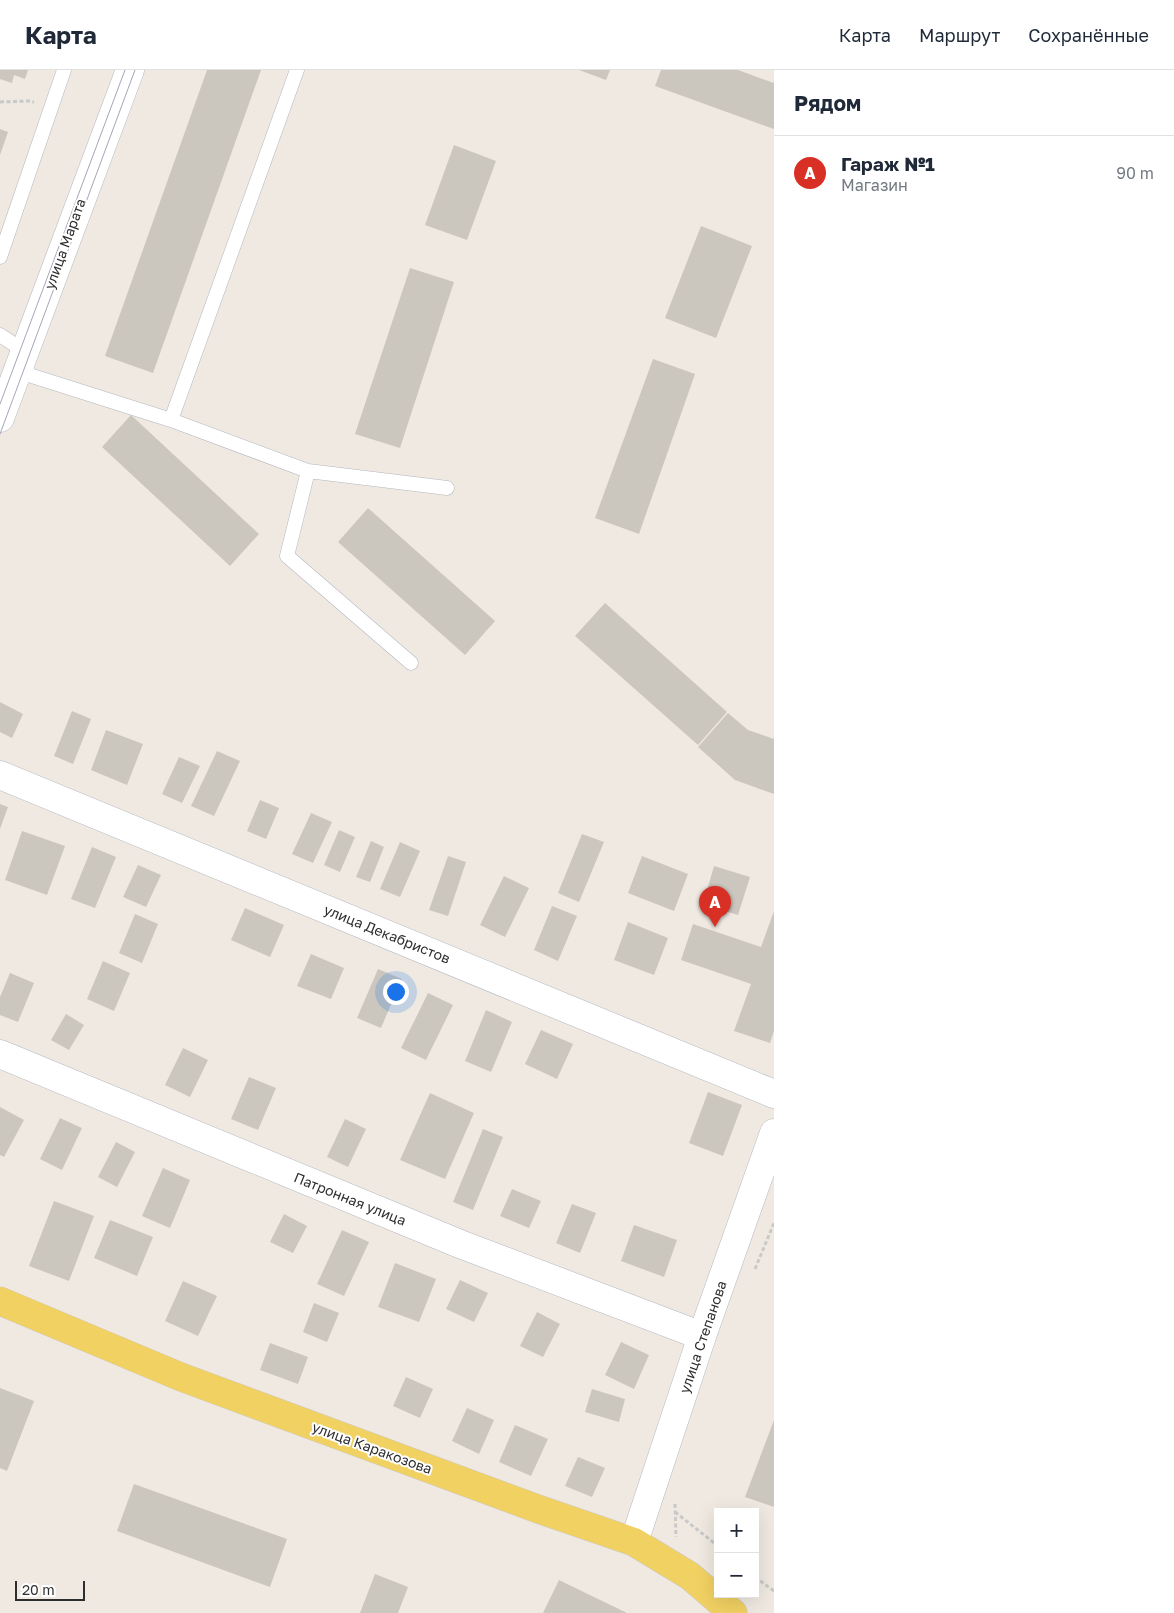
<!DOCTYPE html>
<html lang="ru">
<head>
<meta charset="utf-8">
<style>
	body { margin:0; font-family:"Golos Text",sans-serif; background:#f2f2f3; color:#1f2937 }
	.controls { position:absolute; right:15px; bottom:15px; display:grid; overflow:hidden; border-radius:0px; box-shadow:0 5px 20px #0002 }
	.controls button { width:45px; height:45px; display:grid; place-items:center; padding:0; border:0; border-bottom:1px solid #e0e1e3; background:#fff; color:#1f2937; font:25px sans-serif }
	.scale { position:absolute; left:15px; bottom:12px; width:70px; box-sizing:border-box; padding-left:5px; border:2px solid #2e2e2e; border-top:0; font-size:14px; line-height:18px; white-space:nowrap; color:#2e2e2e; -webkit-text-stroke:4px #fff; paint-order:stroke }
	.you { position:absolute; left:395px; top:921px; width:18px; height:18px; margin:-12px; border:4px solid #fff; border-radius:50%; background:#1a73e8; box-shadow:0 0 0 8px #1a73e833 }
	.badge { display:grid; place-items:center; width:32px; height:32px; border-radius:50%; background:#d93025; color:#fff; font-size:16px; font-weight:700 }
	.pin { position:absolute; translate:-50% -41px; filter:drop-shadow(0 1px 2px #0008) }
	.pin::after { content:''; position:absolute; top:26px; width:18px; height:15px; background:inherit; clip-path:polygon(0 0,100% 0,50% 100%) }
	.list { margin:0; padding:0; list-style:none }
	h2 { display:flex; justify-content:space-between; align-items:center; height:65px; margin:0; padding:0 20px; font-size:21px }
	h2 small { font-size:16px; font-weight:400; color:#747a83 }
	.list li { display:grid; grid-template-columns:32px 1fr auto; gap:15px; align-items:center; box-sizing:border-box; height:75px; padding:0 20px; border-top:1px solid #e0e1e3 }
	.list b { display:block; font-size:19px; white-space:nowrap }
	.list p { margin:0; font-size:16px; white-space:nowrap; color:#747a83 }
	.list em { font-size:16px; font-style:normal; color:#747a83 }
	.map { position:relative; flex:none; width:774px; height:1543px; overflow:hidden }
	header { display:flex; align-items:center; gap:30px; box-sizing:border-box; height:70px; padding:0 25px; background:#fff; border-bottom:1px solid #e0e1e3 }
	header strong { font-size:24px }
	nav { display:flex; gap:28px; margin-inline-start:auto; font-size:18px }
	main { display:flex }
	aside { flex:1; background:#fff }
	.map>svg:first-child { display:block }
	.building { fill:#cbc7bf }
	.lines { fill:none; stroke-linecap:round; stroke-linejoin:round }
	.lane-casing { stroke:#b4b7c1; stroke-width:15 }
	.street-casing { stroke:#b4b7c1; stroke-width:29 }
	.secondary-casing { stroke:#b4b7c1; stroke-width:29 }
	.primary-casing { stroke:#c9c9c9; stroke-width:29 }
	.path { stroke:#c9c9c9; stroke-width:3; stroke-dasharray:4 2.5; stroke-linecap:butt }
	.lane { stroke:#fff; stroke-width:14 }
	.street { stroke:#fff; stroke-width:28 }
	.secondary { stroke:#fff; stroke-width:28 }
	.primary { stroke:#f2d163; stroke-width:28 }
	.tram { stroke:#a3a6b8; stroke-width:1 }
	.labels { text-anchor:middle; stroke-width:4; stroke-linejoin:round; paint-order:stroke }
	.street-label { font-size:14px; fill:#2e2e2e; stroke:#fff }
</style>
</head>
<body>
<header>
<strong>Карта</strong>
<nav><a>Карта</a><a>Маршрут</a><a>Сохранённые</a></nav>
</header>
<main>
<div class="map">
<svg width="774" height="1543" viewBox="0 0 774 1543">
	<rect width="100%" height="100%" fill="#efe9e1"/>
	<!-- building -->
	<path class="building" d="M0 0H28L25 9 14 5 12 13 0 9Z
		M207 0H261L153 303 105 286Z
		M579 0H610L606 10Z
		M661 0H738L774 13V59L655 16Z
		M0 59 8 62 0 85Z
		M454 75 496 91 467 170 425 155Z
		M701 156 752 176 716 268 665 248Z
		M410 198 454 212 400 378 355 364Z
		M653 289 695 304 639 464 595 448Z
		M131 345 259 464 230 496 102 377Z
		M368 438 495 551 465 585 338 472Z
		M605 533 727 642 698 675 575 566Z
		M0 632 23 644 12 668 0 662Z
		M72 641 91 649 73 694 54 686Z
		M728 643 748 660 774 669V724L735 710 698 677Z
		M106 660 143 674 127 715 91 700Z
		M217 681 240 691 214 746 191 736Z
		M179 687 200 696 182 733 162 724Z
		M260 730 279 738 266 769 247 761Z
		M0 734 8 737 0 759Z
		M311 743 332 752 313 793 292 784Z
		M339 760 355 767 340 802 324 795Z
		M22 761 65 776 47 825 5 810Z
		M582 764 604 772 579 832 558 823Z
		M371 771 384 777 370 812 356 807Z
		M400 772 420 781 400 827 380 819Z
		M92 777 116 787 95 838 71 829Z
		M448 786 466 792 448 846 429 840Z
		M642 786 688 804 674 841 628 823Z
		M138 795 161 805 146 837 123 827Z
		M714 796 750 807 738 845 703 834Z
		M504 806 529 818 505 867 480 855Z
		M552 836 577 846 558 891 534 880Z
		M245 838 284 855 270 887 231 870Z
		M774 841V961L770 973 734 961 751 914 681 890 693 854 761 877Z
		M135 844 158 854 142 893 119 883Z
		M628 852 668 868 654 905 614 890Z
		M311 884 344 898 331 929 297 916Z
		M103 891 130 903 114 941 87 929Z
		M378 899 402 909 381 958 357 948Z
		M10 903 34 913 18 952 0 945V927Z
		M428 923 453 935 426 990 401 978Z
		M486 940 512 952 491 1002 465 991Z
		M66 944 84 955 69 980 51 970Z
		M541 960 573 974 557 1009 525 994Z
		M183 978 208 990 190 1027 165 1015Z
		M249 1007 276 1018 258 1060 231 1049Z
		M708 1022 742 1035 723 1086 689 1073Z
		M430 1023 474 1043 445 1109 400 1090Z
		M0 1037 24 1050 4 1087 0 1085Z
		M60 1048 82 1058 62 1100 40 1089Z
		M345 1049 366 1059 348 1097 327 1087Z
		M483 1059 503 1067 473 1140 453 1132Z
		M116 1072 135 1082 117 1117 98 1107Z
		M163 1098 190 1110 170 1158 142 1146Z
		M512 1119 541 1131 529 1158 500 1146Z
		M54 1131 94 1146 69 1211 29 1196Z
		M572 1134 596 1143 580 1183 556 1173Z
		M284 1144 307 1156 293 1183 270 1172Z
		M110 1150 153 1167 137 1206 94 1188Z
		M634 1155 677 1170 664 1207 621 1191Z
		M342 1160 369 1172 344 1226 317 1214Z
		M395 1193 436 1209 419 1252 378 1237Z
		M460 1210 488 1223 474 1252 446 1239Z
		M183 1211 217 1226 198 1266 165 1251Z
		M314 1233 339 1243 327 1272 303 1262Z
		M537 1242 560 1254 543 1287 520 1276Z
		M621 1272 649 1285 634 1319 605 1305Z
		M270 1273 308 1287 298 1314 260 1300Z
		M406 1307 433 1319 420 1348 393 1336Z
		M0 1318 34 1331 7 1401 0 1398Z
		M592 1319 625 1329 619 1352 585 1342Z
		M467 1338 494 1350 479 1384 452 1371Z
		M774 1350V1437L745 1427Z
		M515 1355 548 1369 531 1406 499 1392Z
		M578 1387 605 1398 592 1427 565 1416Z
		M134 1414 287 1469 270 1517 117 1461Z
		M375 1504 408 1517 398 1543H360Z
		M559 1510 627 1543H543Z"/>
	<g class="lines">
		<!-- lane casing -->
		<g class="lane-casing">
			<path id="lane" d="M0 187 64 0
				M0 265 15 275 29 305 171 350 308 401 447 418
				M171 350 297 0
				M308 401 287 486 411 593"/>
		</g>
		<!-- street casing -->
		<g class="street-casing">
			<path id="street" d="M0 348 130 0
				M0 705 774 1024
				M0 984 460 1174 702 1266"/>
		</g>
		<!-- secondary casing -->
		<g class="secondary-casing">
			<path id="secondary" d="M634 1472 702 1266 774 1063"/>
		</g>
		<!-- primary casing -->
		<g class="primary-casing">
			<path id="primary" d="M0 1231 181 1307 538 1439 634 1472 690 1506 733 1543"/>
		</g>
		<!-- path -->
		<path class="path" d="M0 32 29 31 34 32
			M755 1199 774 1153
			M675 1434 676 1467
			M675 1442 718 1476
			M755 1507 774 1521"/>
		<!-- lane -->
		<use href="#lane" class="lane"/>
		<!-- street -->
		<use href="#street" class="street"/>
		<!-- secondary -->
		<use href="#secondary" class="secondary"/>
		<!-- primary -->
		<use href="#primary" class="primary"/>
		<!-- tram -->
		<path class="tram" d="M0 334 125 0
			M0 364 135 0"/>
	</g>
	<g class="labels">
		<!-- street labels -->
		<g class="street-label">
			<text transform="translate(65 174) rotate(-70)" y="5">улица Марата</text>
			<text transform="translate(387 864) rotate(22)" y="5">улица Декабристов</text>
			<text transform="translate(350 1129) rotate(22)" y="5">Патронная улица</text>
			<text transform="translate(703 1267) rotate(-71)" y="5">улица Степанова</text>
			<text transform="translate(372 1378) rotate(20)" y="5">улица Каракозова</text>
		</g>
	</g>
</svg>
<div class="controls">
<button>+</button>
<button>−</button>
</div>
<div class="scale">20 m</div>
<div class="you"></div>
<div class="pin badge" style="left:715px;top:857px">A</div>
</div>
<aside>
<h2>Рядом<small></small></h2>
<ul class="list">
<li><span class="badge">A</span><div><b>Гараж №1</b><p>Магазин</p></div><em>90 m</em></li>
</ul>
</aside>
</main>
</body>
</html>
